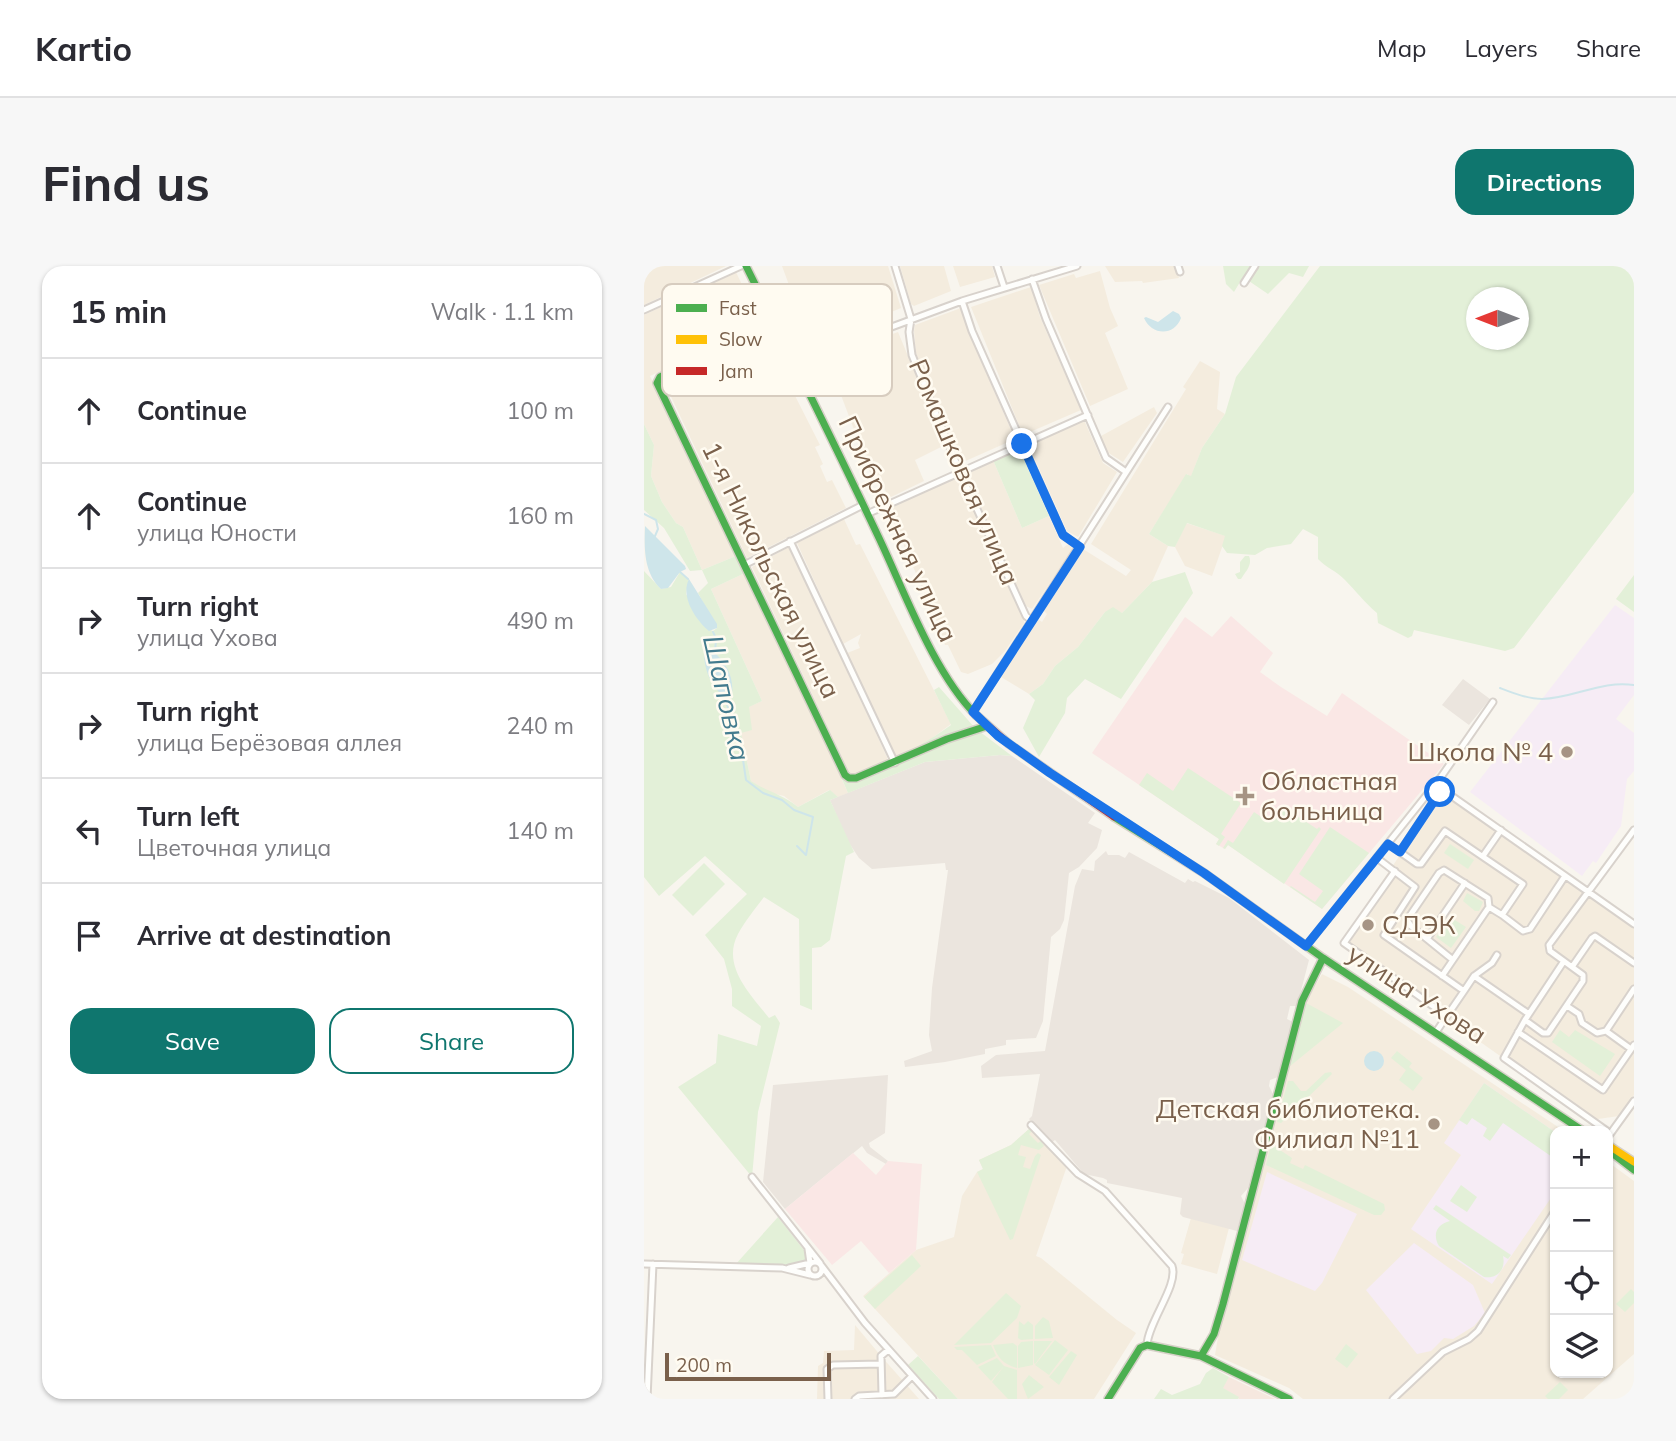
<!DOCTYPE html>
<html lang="en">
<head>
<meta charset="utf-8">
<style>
	body { margin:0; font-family:Mulish,sans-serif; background:#f7f7f7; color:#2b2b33 }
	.controls { position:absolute; right:21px; bottom:21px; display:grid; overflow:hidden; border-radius:14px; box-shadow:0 2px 5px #0004 }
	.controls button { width:63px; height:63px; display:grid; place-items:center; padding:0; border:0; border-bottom:2px solid #e1e1e2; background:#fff; color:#2b2b33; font:35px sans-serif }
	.compass { position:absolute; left:822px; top:21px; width:63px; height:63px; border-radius:50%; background:#fff; box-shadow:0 2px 5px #0004; rotate:270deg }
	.scale { position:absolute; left:21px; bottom:18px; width:166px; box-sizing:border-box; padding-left:7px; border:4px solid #7a604b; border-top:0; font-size:19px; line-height:24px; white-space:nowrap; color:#7a604b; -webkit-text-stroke:5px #fffbf1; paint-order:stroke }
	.stop { position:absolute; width:21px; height:21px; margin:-16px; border:5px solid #1a73e8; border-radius:50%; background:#fff }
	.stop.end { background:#1a73e8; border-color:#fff; box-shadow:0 2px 7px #0008 }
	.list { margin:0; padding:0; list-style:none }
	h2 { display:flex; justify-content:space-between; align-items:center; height:91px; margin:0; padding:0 28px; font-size:30px }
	h2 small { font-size:23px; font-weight:400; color:#7c7c81 }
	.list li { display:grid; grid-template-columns:46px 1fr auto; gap:21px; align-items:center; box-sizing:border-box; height:105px; padding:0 28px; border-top:2px solid #e1e1e2 }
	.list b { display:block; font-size:26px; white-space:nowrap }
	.list p { margin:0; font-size:23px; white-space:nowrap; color:#7c7c81 }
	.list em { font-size:23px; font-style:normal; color:#7c7c81 }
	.actions { display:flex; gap:14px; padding:21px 28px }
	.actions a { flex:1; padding:16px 0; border:2px solid #0f766e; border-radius:21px; text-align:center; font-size:24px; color:#0f766e }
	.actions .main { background:#0f766e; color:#fff }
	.icon { flex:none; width:38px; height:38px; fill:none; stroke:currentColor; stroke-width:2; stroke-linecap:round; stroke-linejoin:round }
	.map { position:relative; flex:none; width:990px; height:1133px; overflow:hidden; border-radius:21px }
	header { display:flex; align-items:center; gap:42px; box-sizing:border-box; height:98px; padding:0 35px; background:#fff; border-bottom:2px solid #e1e1e2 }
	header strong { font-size:33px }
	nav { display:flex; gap:38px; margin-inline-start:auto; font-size:24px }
	.intro { display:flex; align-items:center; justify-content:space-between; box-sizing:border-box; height:168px; padding:0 42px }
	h1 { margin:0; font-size:49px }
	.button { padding:18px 32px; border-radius:21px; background:#0f766e; color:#fff; font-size:24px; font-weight:700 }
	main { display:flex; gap:42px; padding:0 42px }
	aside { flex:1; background:#fff; border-radius:21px; box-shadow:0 2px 5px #0004 }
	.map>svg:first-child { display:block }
	.residential { fill:#f4ecde }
	.commercial { fill:#f6e8df }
	.industrial { fill:#ebe5de }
	.education { fill:#f6ecf5 }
	.medical { fill:#fae7e5 }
	.green { fill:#e3f0d8; fill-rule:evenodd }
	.water { fill:#cee5ea }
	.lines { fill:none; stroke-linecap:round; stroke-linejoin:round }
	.stream { stroke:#cee5ea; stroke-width:2 }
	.street-casing { stroke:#d8d2cc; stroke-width:9 }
	.fast-casing { stroke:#d7d1c8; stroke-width:10 }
	.slow-casing { stroke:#d7d1c8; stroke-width:10 }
	.jam-casing { stroke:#d7d1c8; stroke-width:10 }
	.street { stroke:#fefefc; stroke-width:5 }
	.fast { stroke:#4caf50; stroke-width:7 }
	.slow { stroke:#ffc107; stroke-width:7 }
	.jam { stroke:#c62828; stroke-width:7 }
	.route { stroke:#1a73e8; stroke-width:9 }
	.poi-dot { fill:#a69484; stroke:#fffbf1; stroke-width:2.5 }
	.labels { text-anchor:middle; stroke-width:5; stroke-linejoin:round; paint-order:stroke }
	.street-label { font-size:26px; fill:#7a604b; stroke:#fffbf1 }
	.poi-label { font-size:26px; fill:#7a604b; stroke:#fffbf1; text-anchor:end }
	.water-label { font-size:28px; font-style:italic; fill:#437b8e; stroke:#fffbf1 }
	.key { fill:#fffbf1; stroke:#d7ccbf; stroke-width:2 }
	.key-label { font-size:19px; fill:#7a604b }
</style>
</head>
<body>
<header>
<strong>Kartio</strong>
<nav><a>Map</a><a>Layers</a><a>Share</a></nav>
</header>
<div class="intro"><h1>Find us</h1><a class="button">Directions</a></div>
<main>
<aside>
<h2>15 min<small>Walk · 1.1 km</small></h2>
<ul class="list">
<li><svg class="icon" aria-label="ahead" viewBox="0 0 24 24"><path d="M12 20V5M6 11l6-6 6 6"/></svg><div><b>Continue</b></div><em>100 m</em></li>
<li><svg class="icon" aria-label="ahead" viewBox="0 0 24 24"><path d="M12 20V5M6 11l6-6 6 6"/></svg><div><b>Continue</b><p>улица Юности</p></div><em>160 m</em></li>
<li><svg class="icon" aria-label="right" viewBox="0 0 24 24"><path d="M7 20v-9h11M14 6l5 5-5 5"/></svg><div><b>Turn right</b><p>улица Ухова</p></div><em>490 m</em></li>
<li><svg class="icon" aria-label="right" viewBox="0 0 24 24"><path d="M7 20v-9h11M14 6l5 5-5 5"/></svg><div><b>Turn right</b><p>улица Берёзовая аллея</p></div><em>240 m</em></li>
<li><svg class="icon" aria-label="left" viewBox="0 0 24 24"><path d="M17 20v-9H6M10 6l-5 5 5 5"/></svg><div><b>Turn left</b><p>Цветочная улица</p></div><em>140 m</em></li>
<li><svg class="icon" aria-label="arrive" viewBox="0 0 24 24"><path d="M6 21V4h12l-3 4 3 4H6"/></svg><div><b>Arrive at destination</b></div></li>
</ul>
<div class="actions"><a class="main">Save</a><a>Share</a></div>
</aside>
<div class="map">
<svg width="990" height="1133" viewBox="0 0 990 1133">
	<rect width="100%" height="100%" fill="#f8f5ee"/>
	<!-- residential -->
	<path class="residential" d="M0 0H82L0 39Z
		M138 0H244L257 42 167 79Z
		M256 0H300L307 25 270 40 267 38Z
		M309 0H348L351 11 316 21Z
		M461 0H531L535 12 499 17 498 15 471 16Z
		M456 5 466 42 474 60 461 67 484 123 446 140 395 19 430 8 432 12Z
		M92 6 107 38 94 45 104 66 6 110 92 290 58 304 39 261 32 257 18 236 7 210 10 179 0 158V49Z
		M387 21 396 51 437 144 379 169 327 41Z
		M317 42 330 79 371 173 317 197 272 87 270 65 271 59Z
		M254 66 301 179 271 194 280 215 245 232 235 212 229 214 183 92Z
		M110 70 135 118 143 114 176 179 171 181 179 198 176 200 183 216 188 214 202 242 103 292 21 118 20 112Z
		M556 95 576 106 573 143 581 148 558 182 547 211 543 208 505 268 524 280 508 316 478 347 461 346 434 381 411 400 399 418 385 428 357 411 394 353 398 356 403 348 399 344 439 283 482 310 487 304 447 278 542 123 539 121Z
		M510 141 513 147 479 196 463 186 457 170Z
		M440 154 459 197 473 206 434 271 423 265 384 178Z
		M349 194 378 262 405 250 419 282 424 278 429 283 388 343 382 340 361 296 321 206Z
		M314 210 380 353V357L361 385 348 398 324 408 317 406 304 379H301L295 366 297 365 244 243Z
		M200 253 212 279 216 278 307 458 279 479 256 490 249 488 203 387 216 382 214 377 217 368 199 378 153 277Z
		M542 257 582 270 568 310 541 300 531 281Z
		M145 281 243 491V496L211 509H208L204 504 108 301Z
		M101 307 163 437 204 527 194 531 185 524 154 541 140 530 123 526 107 515 97 467 104 441 118 435 67 323Z
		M800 528 990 661V829L975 850 947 854 696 677 797 529Z
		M678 708 704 721 920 865H911V1107H964V896L990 915V1088L939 1133H659L645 1122 571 1089 575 1065 660 744 664 732Z
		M385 863 423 900 392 990 397 992 473 1054 492 1067 450 1133H314L219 1030 272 984 310 971 318 930 333 906 339 903 335 894 367 879Z
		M547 952 585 962 573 1008 537 998 540 988 537 987Z
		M211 1059 237 1090 275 1133H173L174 1100 179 1097 180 1085 210 1084Z"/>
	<!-- commercial -->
	<path class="commercial" d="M585 1111 631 1133H594L595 1132 578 1122Z"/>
	<!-- industrial -->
	<path class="industrial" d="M819 413 846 433 825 459 798 439Z
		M356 489 368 490 451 547 444 557 458 564 453 582 435 601 425 607 420 654 416 663 407 671 399 755 392 772 362 774V779L341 783V788L301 796 261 801 260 795 288 785 285 769 288 722 304 604H302L301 597 228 603 215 592 203 574 186 534 281 496Z
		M462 585 464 589H475L481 592 485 586 541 617 544 613 549 616 551 615 585 632 665 694 653 740H646L643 753 649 756 634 811 626 814 625 820 629 828 604 922 597 930 601 938 593 965 539 951 536 948 538 932 463 917V914L459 912 440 908 411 874 407 877 385 853 388 850 396 808 338 812 337 800 352 789 401 785 431 620 438 603 450 605 451 595Z
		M244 809 241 867 225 877 226 881 244 895 242 898 223 887 218 880 141 943 119 916 129 819Z"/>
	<!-- education -->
	<path class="education" d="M971 339 990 352V429L972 453 990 467V505L983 513 977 560 952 597 949 595 938 610 826 526Z
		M840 817 911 866V926L848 1018 767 963 817 889 800 877Z
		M623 906 713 948 678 1017 671 1025 598 994Z
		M770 977 829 1019 841 1047 830 1060 809 1073 800 1072 787 1085 773 1088 722 1024Z"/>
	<!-- medical -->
	<path class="medical" d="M587 350 629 387 616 406 637 421 683 450 698 427 800 498 678 643 584 579 581 583 572 578 575 573 448 487 541 351 568 371Z
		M209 887 232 909 244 895 278 898 272 984 245 1007 217 975 188 999 141 943Z"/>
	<!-- green -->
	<path class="green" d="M579 0H665L659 11 645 7 624 28 599 11 590 26 582 18Z
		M676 0H990V226L870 382 861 385 770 364 768 370 764 372 734 357 733 347C720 336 712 325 701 314 693 305 682 302 674 293V271L659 263 647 278 623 282 611 289 583 287 578 280 581 270 543 257 531 281 524 280 505 268 542 208 547 210 558 182 581 148 592 111ZM832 32H874V74H832Z
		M0 158 10 179 7 210 18 236 32 257 39 261 58 304 92 290 101 307 67 323 118 435 105 441 108 464 97 467 107 515C124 526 138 528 154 541L186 524 194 531 186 534 210 586 202 590 186 674 177 681 168 682V744L156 739 155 653 120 631C111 643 101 655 94 668 77 700 107 729 125 752L131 749 136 757 114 846 108 911 34 821 72 797 74 768 113 780 117 760 88 740V723L80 693 61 669 103 628 61 590 15 630 0 611V305L17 323 27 321 36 306 45 313 42 328 64 363 69 365 73 362 54 327 64 317 58 304 46 305 20 262 0 244Z
		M375 182 405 250 378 262 349 194Z
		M601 290H605C609 299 601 306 597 313H594L591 308 596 306V296Z
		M541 306 549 327 477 433 441 413 423 432 421 447 395 491 379 462 391 434 385 428 399 418 411 400 434 381 461 346 469 341 478 347 508 316Z
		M990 309V346L972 333Z
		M295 421 331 462 368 490 356 489 281 496 204 527 197 511 201 509 205 512C243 496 274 483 307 459L290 424Z
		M544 502 597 537 577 568 581 571 575 580 572 578 575 573 495 519 503 507 529 525Z
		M637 539 673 563 675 561 677 563 640 618 584 579 581 583 579 582 584 574 589 577 610 546 625 556Z
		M686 561 725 587 678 643 646 621 647 620 671 636 679 625 655 608Z
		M806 578 830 594 824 603 800 587Z
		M60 597 81 618 49 650 28 629Z
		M823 627 839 636 835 645H831L819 635Z
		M806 651 822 661 807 682 792 671Z
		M662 737 699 757 645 801 660 744Z
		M916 764 925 771 931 764 971 788 956 810 908 776Z
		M753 785 768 797 765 801 779 812 769 825 755 814 762 804 747 792Z
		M687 806 688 808 637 857 633 856 644 815H649L657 825H662L681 807Z
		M840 817 911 866V893L859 857 846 875 839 870 843 862 828 852 823 859 815 854Z
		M385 863 388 865 385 868 394 877 397 875 400 880 395 884 377 879 374 889 382 891 379 901 386 903 391 890 394 887 397 889 369 973 366 974 333 906 339 903 335 894 367 879Z
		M627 878 648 892 646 897 659 903 661 899 740 938 741 944 737 949H730L622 899Z
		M817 919 833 931 823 946 806 935Z
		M792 939 867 989 864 993 859 990C862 1003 854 1013 840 1011L795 980C788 968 793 958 806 955L789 943Z
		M134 951 163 988 161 996 156 999H91Z
		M268 989 277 1000 231 1043 220 1031Z
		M987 1023 990 1026V1037L981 1046 972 1038Z
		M362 1027 377 1040 373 1052 347 1077 310 1079Z
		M399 1051 405 1055 409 1072 391 1073V1060Z
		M375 1055 380 1059 384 1055 389 1059V1073L377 1074 374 1072Z
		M411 1074 424 1084 405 1109 391 1099Z
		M389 1075V1099L374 1102V1080L377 1076Z
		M390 1075H408L391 1098 390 1097Z
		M369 1077 373 1080V1102C359 1098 354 1092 349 1079Z
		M702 1078 714 1088 703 1102 691 1093Z
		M347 1079 352 1090 333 1099 318 1084H313L310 1081Z
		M427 1085 433 1089 415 1119 405 1111Z
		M274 1090 314 1133H295L264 1099Z
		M353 1092 360 1100 373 1104V1133H364L348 1116 360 1100 347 1115 334 1101Z
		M569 1102 585 1111 579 1122 595 1131 594 1133H510L517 1123 528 1129 556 1118 562 1107Z
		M385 1109 400 1121 384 1133 378 1118Z
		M916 1116 924 1124 915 1133H904L901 1130Z"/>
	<!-- water -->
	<path class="water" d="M529 45 535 48 537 52C530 71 507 69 500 52L502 51 514 56Z
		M1 260 41 300 42 303 36 306 24 322 17 323C0 307 0 283 1 260Z
		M45 313 73 358V362L65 365C52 354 36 331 45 313Z
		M63 386 71 387C83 398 90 412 88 428H77C66 418 60 402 60 387Z
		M720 795a10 10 0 1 1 20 0a10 10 0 1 1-20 0Z"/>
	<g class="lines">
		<!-- stream -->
		<path class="stream" d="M0 248 12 254 14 263 11 270
			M35 305 44 313
			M69 366 72 372 71 387
			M856 422C869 427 884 433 898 433 930 432 958 414 990 419
			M79 427 97 480 102 514 119 527 138 534 150 544 169 551 162 589 153 580"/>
		<!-- street casing -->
		<g class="street-casing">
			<path id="street" d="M251 0 267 53 265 66 268 89 316 206 382 350 388 355
				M353 0 360 21
				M534 0 536 6
				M388 13 402 53 462 192 482 206
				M600 17 611 0
				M318 35 328 65 419 269 436 281
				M0 44 97 0
				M150 97 318 35 433 0
				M223 248 444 149
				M146 275 251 497
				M102 298 219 239
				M329 446 524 141
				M744 578 756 586 795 527 802 526 990 658
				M756 586 773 598H777L801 565 879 618 858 649 879 665 886 663 921 610
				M839 590 857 564
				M733 592 771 621 740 669 820 725 792 766
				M751 605 700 677 803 750
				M783 673 821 617
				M662 680 797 511 849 436
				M809 694 767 660 763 654 765 651 795 607 800 604 844 632 845 641
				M920 695 881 754 860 792 963 865
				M928 701 948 672 951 670 990 697
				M798 710 845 641 858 649
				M830 710 848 697 853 689
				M820 725 830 710 885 748
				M923 740 935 748 938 757 953 767 962 765 987 783
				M881 754 899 767H904L939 715V709L906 685 905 679 990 564
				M962 765 990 723
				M874 766 959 824 990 779
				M387 859 434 908 461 925 528 1000C535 1019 504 1056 503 1079
				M964 871 990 835
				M108 911 176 997
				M164 1003a7 7 0 1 1 14 0a7 7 0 1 1-14 0Z
				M0 998 138 1002 166 1009
				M177 999 221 1057 289 1133
				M145 1002 166 997 164 983
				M238 1129 237 1090 244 1084
				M3 1133 9 998
				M184 1133 183 1103 189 1099 237 1098
				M211 1133 215 1130 250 1128 268 1110
				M749 1133 799 1086 825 1073 834 1065 911 945"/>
		</g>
		<!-- fast casing -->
		<g class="fast-casing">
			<path id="fast" d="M102 0C147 90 192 181 235 272 261 327 290 407 332 449
				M131 59 16 111 13 117 201 509 205 512H212L303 473 343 460
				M470 551 560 607 679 692 939 865
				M964 884 990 904
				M557 1090 570 1068 579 1038 658 735 679 692
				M464 1133 496 1082 503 1079 557 1090 645 1133"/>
		</g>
		<!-- slow casing -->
		<g class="slow-casing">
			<path id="slow" d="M967 881 990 896"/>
		</g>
		<!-- jam casing -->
		<g class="jam-casing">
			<path id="jam" d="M332 449 365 478 470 551"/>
		</g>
		<!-- street -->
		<use href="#street" class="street"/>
		<!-- fast -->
		<use href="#fast" class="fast"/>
		<!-- slow -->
		<use href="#slow" class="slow"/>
		<!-- jam -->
		<use href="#jam" class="jam"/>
	</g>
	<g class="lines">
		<!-- route -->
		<path class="route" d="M378 178 419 269 436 281 329 446 354 470 406 507 560 607 662 680 744 578 756 586 796 526"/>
	</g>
	<!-- markers -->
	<g class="poi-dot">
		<circle cx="923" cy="486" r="7"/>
		<path d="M597.5 519.5h7v7h7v7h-7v7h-7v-7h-7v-7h7z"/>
		<circle cx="724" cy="659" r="7"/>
		<circle cx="790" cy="858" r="7"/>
	</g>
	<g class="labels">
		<!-- street labels -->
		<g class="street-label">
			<text transform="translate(320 206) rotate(67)" y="9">Ромашковая улица</text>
			<text transform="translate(254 263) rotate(65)" y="9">Прибрежная улица</text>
			<text transform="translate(127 304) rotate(64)" y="9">1-я Никольская улица</text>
			<text transform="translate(773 728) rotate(33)" y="9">улица Ухова</text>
		</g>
		<!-- poi labels -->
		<g class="poi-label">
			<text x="909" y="495">Школа № 4</text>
			<text x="617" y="524" text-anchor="start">Областная<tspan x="617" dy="30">больница</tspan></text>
			<text x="738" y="668" text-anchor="start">СДЭК</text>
			<text x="776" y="852">Детская библиотека.<tspan x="776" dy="30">Филиал №11</tspan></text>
		</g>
		<!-- water labels -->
		<g class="water-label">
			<text transform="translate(83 432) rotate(77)" y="10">Шаповка</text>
		</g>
	</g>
	<!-- legend -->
	<rect x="18" y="18" width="230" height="112" rx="10" class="key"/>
	<rect x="32" y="38" width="31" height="8" fill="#4caf50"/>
	<rect x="32" y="69" width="31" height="9" fill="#ffc107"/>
	<rect x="32" y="101" width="31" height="8" fill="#c62828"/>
	<g class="key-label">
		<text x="75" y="49">Fast</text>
		<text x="75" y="80">Slow</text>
		<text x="75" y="112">Jam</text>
	</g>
</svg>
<div class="controls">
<button>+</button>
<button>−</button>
<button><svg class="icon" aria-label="locate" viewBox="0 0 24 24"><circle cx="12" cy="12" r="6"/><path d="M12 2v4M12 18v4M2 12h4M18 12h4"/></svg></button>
<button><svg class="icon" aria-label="layers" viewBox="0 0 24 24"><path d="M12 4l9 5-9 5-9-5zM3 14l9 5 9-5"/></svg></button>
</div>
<svg class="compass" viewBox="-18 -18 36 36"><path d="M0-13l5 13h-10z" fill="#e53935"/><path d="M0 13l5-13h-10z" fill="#7c7c81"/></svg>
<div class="scale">200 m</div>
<div class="stop" style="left:796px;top:526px"></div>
<div class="stop end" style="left:378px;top:178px"></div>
</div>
</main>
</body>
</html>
